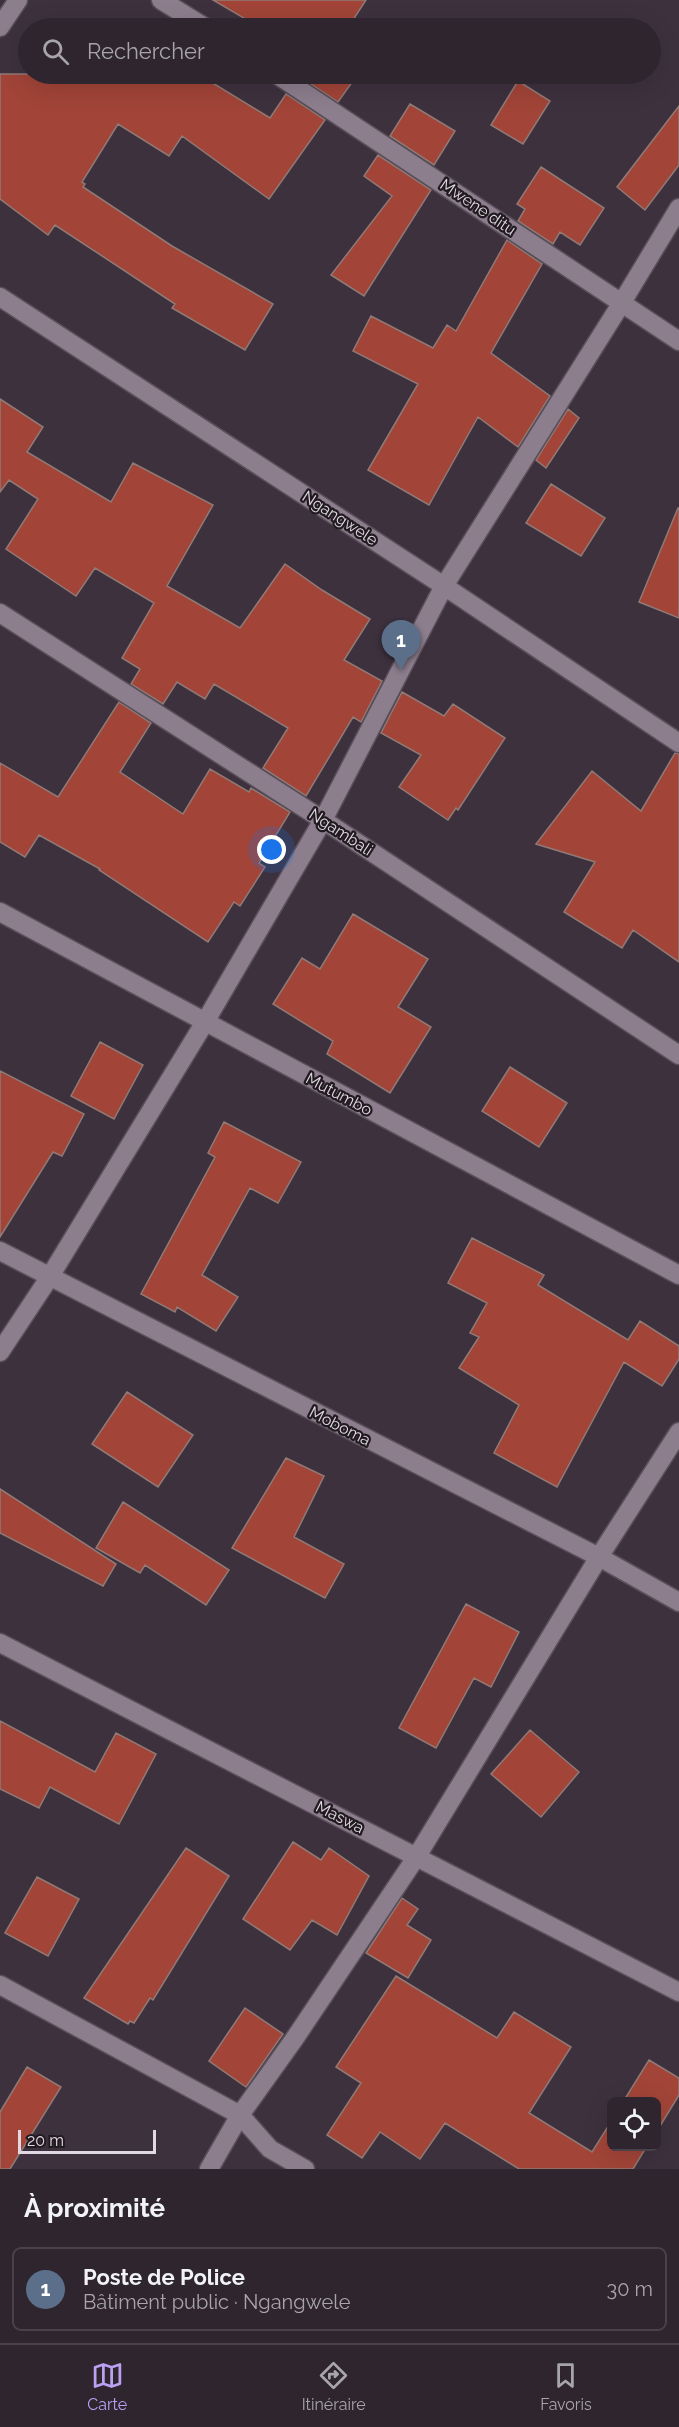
<!DOCTYPE html>
<html lang="fr">
<meta charset="utf-8">
<style>
:root{--surface:#2e252e;--page:#362d36;--text:#f1f3f6;--muted:#a7a5aa;--line:#49424a;--accent:#bca0f2}
body{margin:0;font-family:Raleway,sans-serif;background:var(--page);color:var(--text)}
.controls{position:absolute;right:18px;bottom:18px;display:grid;overflow:hidden;border-radius:9px;box-shadow:0 6px 24px #0002}
.controls button{width:54px;height:54px;display:grid;place-items:center;padding:0;border:0;border-bottom:2px solid var(--line);background:var(--surface);color:var(--text);font:30px sans-serif}
.scale{position:absolute;left:18px;bottom:15px;width:138px;box-sizing:border-box;padding-left:6px;border:3px solid #e1d9e1;border-top:0;font-size:16px;line-height:21px;white-space:nowrap;color:#e1d9e1;-webkit-text-stroke:4px #211b21;paint-order:stroke}
.you{position:absolute;left:272px;top:850px;width:21px;height:21px;margin:-15px;border:4px solid #fff;border-radius:50%;background:#1a73e8;box-shadow:0 0 0 9px #1a73e833}
.badge{display:grid;place-items:center;width:39px;height:39px;border-radius:50%;background:var(--accent);color:#fff;font-size:20px;font-weight:700}
.pin{position:absolute;translate:-50% -50px;filter:drop-shadow(0 2px 3px #0008)}
.pin::after{content:'';position:absolute;top:32px;width:21px;height:18px;background:inherit;clip-path:polygon(0 0,100% 0,50% 100%)}
.list{margin:0;padding:0;list-style:none}
h2{display:flex;justify-content:space-between;align-items:center;height:78px;margin:0;padding:0 24px;font-size:26px}
h2 small{font-size:20px;font-weight:400;color:var(--muted)}
.list li{display:grid;grid-template-columns:39px 1fr auto;gap:18px;align-items:center;box-sizing:border-box;height:84px;margin:0 12px 12px;padding:0 12px;border:2px solid var(--line);border-radius:9px}
.list b{display:block;font-size:22px;white-space:nowrap}
.list p{margin:0;font-size:20px;white-space:nowrap;color:var(--muted)}
.list em{font-size:20px;font-style:normal;color:var(--muted)}
.icon{flex:none;width:33px;height:33px;fill:none;stroke:currentColor;stroke-width:2;stroke-linecap:round;stroke-linejoin:round}
.map{position:relative;flex:none;width:679px;height:2169px;overflow:hidden}
.search{position:absolute;background:var(--surface);box-shadow:0 6px 24px #0002;left:18px;right:18px;top:18px;height:66px;display:flex;align-items:center;gap:15px;box-sizing:border-box;padding:0 21px;border-radius:33px;color:var(--muted);font-size:22px}
.sheet{height:174px;background:var(--surface)}
nav{display:flex;justify-content:space-around;align-items:center;box-sizing:border-box;height:84px;border-top:2px solid var(--line);background:var(--surface);font-size:16px;color:var(--muted)}
nav a{display:grid;justify-items:center;gap:3px}
nav .on{color:var(--accent)}
.map>svg:first-child{display:block}
.building{fill:#a24438;stroke:#907a76;stroke-width:1.5}
.lines{fill:none;stroke-linecap:round;stroke-linejoin:round}
.street-casing{stroke:#594f5a;stroke-width:21}
.street{stroke:#8d7e8e;stroke-width:18}
.labels{text-anchor:middle;dominant-baseline:central;stroke-width:4.5;stroke-linejoin:round;paint-order:stroke}
.street-label{font-size:16px;fill:#e1d9e1;stroke:#211b21}
</style>
<div class="map">
<svg width="679" height="2169" viewBox="0 0 679 2169">
<rect width="100%" height="100%" fill="#3e313e"/>
<path class="building" d="M 213,0 L 366,0 L 349,26 L 353,28 L 261,28 Z
M 0,74 L 198,74 L 270,118 L 286,94 L 325,120 L 269,199 L 182,136 L 169,156 L 118,124 L 82,182 L 85,184 L 83,187 L 172,246 L 273,304 L 245,350 L 172,308 L 175,304 L 55,225 L 48,235 L 0,199 Z
M 301,74 L 358,74 L 338,102 L 299,76 Z
M 518,81 L 550,101 L 523,144 L 491,125 Z
M 410,104 L 455,131 L 434,165 L 390,136 Z
M 679,106 L 679,165 L 645,210 L 617,187 Z
M 378,155 L 431,190 L 364,296 L 331,275 L 392,196 L 364,176 Z
M 541,167 L 604,208 L 580,245 L 560,232 L 553,244 L 518,221 L 525,209 L 517,204 Z
M 507,240 L 542,264 L 491,353 L 550,396 L 518,447 L 478,417 L 429,505 L 368,470 L 418,384 L 353,351 L 371,316 L 433,348 L 447,325 L 456,331 Z
M 0,399 L 43,427 L 27,452 L 111,502 L 133,463 L 213,505 L 167,586 L 240,628 L 285,564 L 322,590 L 370,619 L 344,660 L 382,681 L 361,722 L 353,717 L 306,796 L 263,768 L 288,728 L 214,684 L 205,699 L 177,682 L 163,704 L 131,684 L 140,669 L 122,658 L 154,603 L 95,568 L 76,596 L 6,549 L 38,499 L 9,480 L 0,492 Z
M 568,409 L 579,418 L 546,468 L 536,460 Z
M 551,484 L 605,518 L 581,556 L 526,523 Z
M 678,508 L 679,508 L 679,618 L 639,602 Z
M 402,692 L 444,716 L 453,704 L 505,738 L 458,810 L 456,808 L 448,820 L 399,787 L 421,755 L 381,733 Z
M 119,702 L 151,723 L 120,772 L 183,814 L 210,769 L 249,792 L 251,788 L 290,812 L 259,863 L 265,867 L 240,906 L 234,902 L 208,942 L 99,870 L 100,869 L 39,835 L 25,857 L 0,842 L 0,763 L 58,797 Z
M 675,753 L 679,754 L 679,962 L 633,930 L 622,948 L 564,912 L 595,862 L 536,844 L 592,771 L 641,811 Z
M 353,914 L 428,959 L 398,1007 L 431,1027 L 390,1093 L 327,1054 L 333,1041 L 273,1004 L 302,958 L 320,969 Z
M 100,1042 L 143,1065 L 114,1119 L 71,1096 Z
M 510,1067 L 567,1103 L 539,1147 L 482,1111 Z
M 0,1071 L 84,1114 L 62,1156 L 53,1152 L 0,1237 Z
M 224,1122 L 301,1162 L 278,1203 L 250,1188 L 202,1275 L 238,1297 L 216,1331 L 177,1307 L 175,1312 L 141,1294 L 215,1157 L 208,1153 Z
M 472,1238 L 544,1275 L 538,1285 L 628,1340 L 640,1321 L 679,1346 L 679,1359 L 662,1386 L 624,1362 L 557,1487 L 494,1453 L 519,1405 L 459,1368 L 479,1337 L 470,1333 L 487,1303 L 448,1283 Z
M 127,1392 L 193,1435 L 158,1487 L 92,1444 Z
M 286,1458 L 324,1476 L 294,1537 L 344,1564 L 325,1598 L 232,1548 Z
M 0,1489 L 116,1564 L 103,1586 L 0,1533 Z
M 123,1502 L 229,1570 L 206,1605 L 145,1565 L 140,1573 L 96,1548 Z
M 466,1604 L 519,1632 L 491,1687 L 474,1678 L 436,1748 L 399,1728 Z
M 0,1721 L 95,1772 L 116,1733 L 156,1754 L 119,1824 L 50,1787 L 39,1808 L 0,1789 Z
M 530,1730 L 579,1772 L 541,1817 L 491,1774 Z
M 293,1842 L 321,1860 L 329,1848 L 369,1876 L 337,1935 L 312,1920 L 290,1950 L 243,1919 Z
M 186,1848 L 229,1876 L 153,2000 L 150,1998 L 134,2023 L 130,2021 L 128,2024 L 84,1998 Z
M 37,1877 L 79,1899 L 48,1956 L 5,1933 Z
M 402,1898 L 418,1909 L 407,1925 L 431,1940 L 408,1978 L 366,1953 Z
M 396,1976 L 497,2038 L 514,2012 L 571,2047 L 529,2113 L 592,2152 L 612,2120 L 612,2146 L 647,2146 L 633,2169 L 519,2169 L 445,2123 L 420,2159 L 380,2132 L 362,2158 L 327,2135 L 361,2083 L 336,2067 Z
M 245,2008 L 283,2034 L 246,2087 L 209,2061 Z
M 649,2060 L 679,2078 L 679,2095 L 657,2131 L 657,2102 L 623,2102 Z
M 27,2067 L 61,2087 L 10,2169 L 0,2169 L 0,2112 Z"/>
<g class="lines">
<defs>
<path id="street" d="M 161,0 L 206,28
M 0,27 L 18,0
M 276,74 L 679,341
M 0,297 L 444,586 L 679,743
M 0,613 L 323,820 L 679,1055
M 0,912 L 679,1275
M 0,1251 L 599,1557 L 679,1602
M 0,1352 L 49,1278 L 205,1022 L 323,820 L 444,586 L 621,304 L 679,208
M 0,1643 L 679,1992
M 0,1985 L 240,2115 L 270,2149 L 305,2169
M 209,2169 L 240,2115 L 295,2038 L 417,1856 L 599,1557 L 679,1432"/>
</defs>
<use href="#street" class="street-casing"/>
<use href="#street" class="street"/>
</g>
<g class="labels">
<g class="street-label">
<text transform="translate(478 207) rotate(34)">Mwene ditu</text>
<text transform="translate(340 518) rotate(33)">Ngangwele</text>
<text transform="translate(341 832) rotate(33)">Ngambali</text>
<text transform="translate(339 1094) rotate(28)">Mutumbo</text>
<text transform="translate(340 1426) rotate(27)">Moboma</text>
<text transform="translate(340 1817) rotate(27)">Maswa</text>
</g>
</g>
</svg>
<div class="controls">
<button><svg class="icon" aria-label="locate" viewBox="0 0 24 24"><circle cx="12" cy="12" r="6"/><path d="M12 2v4M12 18v4M2 12h4M18 12h4"/></svg></button>
</div>
<div class="scale">20 m</div>
<div class="you"></div>
<div class="pin badge" style="left:401px;top:670px;background:#5c6f8a">1</div>
<div class="search"><svg class="icon" aria-label="search" viewBox="0 0 24 24"><circle cx="10" cy="10" r="6"/><path d="M15 15l6 6"/></svg>Rechercher</div>
</div>
<section class="sheet">
<h2>À proximité<small></small></h2>
<ul class="list">
<li><span class="badge" style="background:#5c6f8a">1</span><div><b>Poste de Police</b><p>Bâtiment public · Ngangwele</p></div><em>30 m</em></li>
</ul>
</section>
<nav>
<a class="on"><svg class="icon" aria-label="map" viewBox="0 0 24 24"><path d="M3 6l6-2 6 2 6-2v14l-6 2-6-2-6 2zM9 4v14M15 6v14"/></svg>Carte</a>
<a><svg class="icon" aria-label="directions" viewBox="0 0 24 24"><path d="M12 3l9 9-9 9-9-9zM9 14v-3h6M13 9l2 2-2 2"/></svg>Itinéraire</a>
<a><svg class="icon" aria-label="saved" viewBox="0 0 24 24"><path d="M7 4h10v16l-5-4-5 4z"/></svg>Favoris</a>
</nav>
